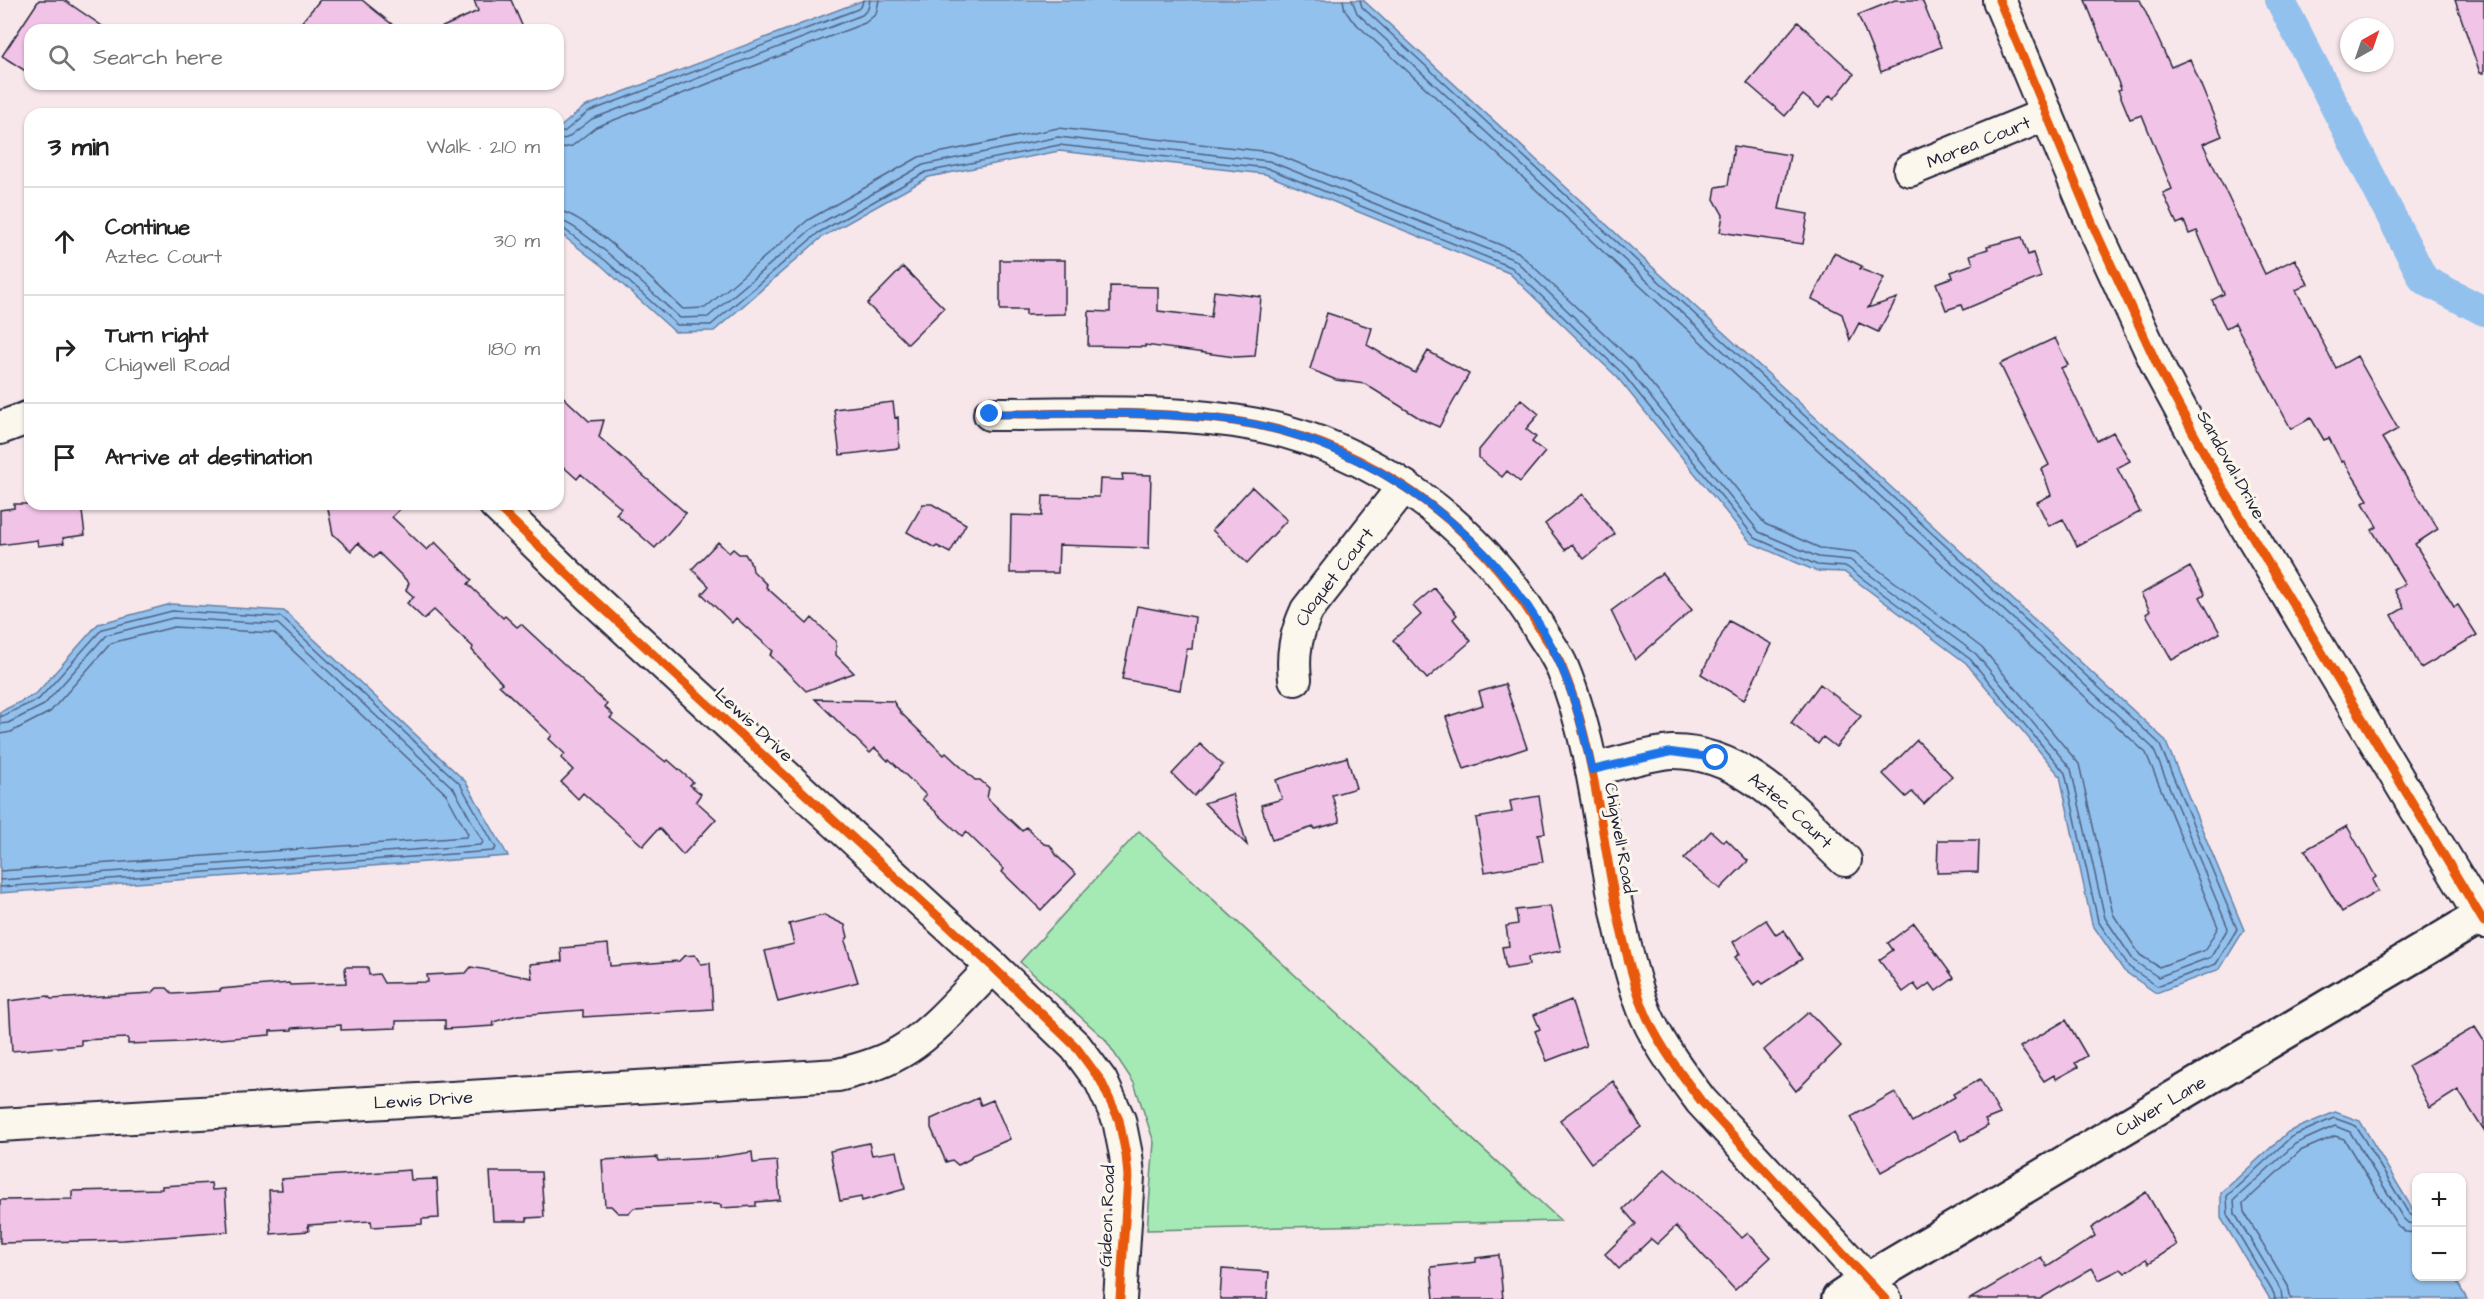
<!DOCTYPE html>
<meta charset="utf-8">
<style>
:root{--surface:#fff;--page:#f2f2f2;--text:#222;--muted:#767676;--line:#e0e0e0}
body{margin:0;font-family:"Architects Daughter",sans-serif;background:var(--page);color:var(--text)}
.controls{position:absolute;right:18px;bottom:18px;display:grid;overflow:hidden;border-radius:12px;box-shadow:0 2px 4px #0004}
.controls button{width:54px;height:54px;display:grid;place-items:center;padding:0;border:0;border-bottom:2px solid var(--line);background:var(--surface);color:var(--text);font:30px sans-serif}
.compass{position:absolute;left:2340px;top:18px;width:54px;height:54px;border-radius:50%;background:var(--surface);box-shadow:0 2px 4px #0004;rotate:40deg}
.stop{position:absolute;width:18px;height:18px;margin:-14px;border:4px solid #1a73e8;border-radius:50%;background:#fff}
.stop.end{background:#1a73e8;border-color:#fff;box-shadow:0 2px 6px #0008}
.list{margin:0;padding:0;list-style:none}
h2{display:flex;justify-content:space-between;align-items:center;height:78px;margin:0;padding:0 24px;font-size:26px}
h2 small{font-size:20px;font-weight:400;color:var(--muted)}
.list li{display:grid;grid-template-columns:39px 1fr auto;gap:18px;align-items:center;box-sizing:border-box;height:108px;padding:0 24px;border-top:2px solid var(--line)}
.list b{display:block;font-size:22px;white-space:nowrap}
.list p{margin:0;font-size:20px;white-space:nowrap;color:var(--muted)}
.list em{font-size:20px;font-style:normal;color:var(--muted)}
.icon{flex:none;width:33px;height:33px;fill:none;stroke:currentColor;stroke-width:2;stroke-linecap:round;stroke-linejoin:round}
.map{position:relative;flex:none;width:2484px;height:1299px;overflow:hidden}
.search{position:absolute;background:var(--surface);box-shadow:0 2px 4px #0004;left:24px;top:24px;width:540px;height:66px;display:flex;align-items:center;gap:15px;box-sizing:border-box;padding:0 21px;border-radius:18px;color:var(--muted);font-size:22px}
.panel{position:absolute;background:var(--surface);box-shadow:0 2px 4px #0004;left:24px;top:108px;width:540px;height:402px;border-radius:18px}
.map>svg:first-child{display:block}
.green{fill:#a5eab5;stroke:#648678;stroke-width:1.5}
.water{fill:#93c1ed;stroke:#6681a6;stroke-width:1.5}
.lines{fill:none;stroke-linecap:round;stroke-linejoin:round}
.shore{stroke:#4f6282;stroke-width:1.5}
.canal{stroke:#93c1ed;stroke-width:30}
.building{fill:#f1c3e7;stroke:#22223b;stroke-width:1.5}
.street-casing{stroke:#22223b;stroke-width:36}
.secondary-casing{stroke:#22223b;stroke-width:38}
.street{stroke:#fbf7ec;stroke-width:32}
.secondary{stroke:#fbf7ec;stroke-width:33}
.cycleway-casing{stroke:#fbf7ec;stroke-width:13}
.cycleway{stroke:#e8590c;stroke-width:9}
.route{stroke:#1a73e8;stroke-width:8}
.labels{text-anchor:middle;dominant-baseline:central;stroke-width:6;stroke-linejoin:round;paint-order:stroke}
.street-label{font-size:18px;fill:#22223b;stroke:#fbf7ec}
</style>
<div class="map">
<svg width="2484" height="1299" viewBox="0 0 2484 1299">
<rect width="100%" height="100%" fill="#f8e7ea"/>
<filter id="ink" filterUnits="userSpaceOnUse"><feTurbulence type="fractalNoise" baseFrequency=".0167" numOctaves="2"/><feDisplacementMap in="SourceGraphic" scale="12" xChannelSelector="R" yChannelSelector="G"/><feConvolveMatrix kernelMatrix="1 2 1 2 8 2 1 2 1" color-interpolation-filters="sRGB"/></filter>
<g filter="url(#ink)">
<path class="green" d="M 1139,831 L 1561,1221 L 1147,1230 L 1154,1142 L 1134,1083 L 1105,1039 L 1020,962 Z"/>
<path class="water" d="M 864,0 L 1363,0 L 2165,740 L 2244,930 L 2220,969 L 2156,993 L 2124,971 L 2092,924 L 2060,776 L 1966,663 L 1844,572 L 1816,571 L 1751,543 L 1617,377 L 1509,273 L 1265,174 L 1059,151 L 929,177 L 822,237 L 714,331 L 675,332 L 602,266 L 558,232 L 558,129 L 584,107 Z
M 171,604 L 284,611 L 465,781 L 508,856 L 0,893 L 0,712 L 36,694 L 98,624 Z
M 2335,1112 L 2360,1121 L 2416,1215 L 2416,1276 L 2454,1277 L 2467,1299 L 2270,1299 L 2221,1218 L 2221,1193 L 2288,1132 Z"/>
<g class="lines">
<path class="shore" d="M 558,133 L 564,132 L 588,112 L 858,9 L 862,5 L 863,0
M 558,140 L 567,138 L 592,119 L 862,15 L 868,9 L 870,0
M 558,149 L 572,146 L 596,127 L 865,23 L 876,14 L 879,0
M 558,211 C 585,212 660,288 683,309 L 705,308 L 808,220 L 919,157 L 1058,128 L 1271,152 L 1518,252 L 1634,362 L 1765,524 L 1820,548 L 1855,552 L 1982,648 L 2079,764 L 2113,914 L 2140,955 L 2159,967 L 2205,950 L 2218,927 L 2146,753 L 1351,19 L 1345,10 L 1343,0
M 558,220 C 579,222 660,300 680,318 L 708,317 L 814,227 L 923,165 L 1058,137 L 1269,161 L 1515,260 L 1627,368 L 1759,532 L 1818,557 L 1850,560 L 1976,654 L 2071,769 L 2105,918 L 2134,961 L 2158,977 L 2211,957 L 2228,928 L 2153,748 L 1357,13 L 1352,0
M 558,228 L 564,229 L 606,261 L 677,325 L 711,325 L 818,233 L 926,172 L 1059,145 L 1267,168 L 1511,267 L 1622,373 L 1755,538 L 1817,565 L 1847,567 L 1970,659 L 2065,773 L 2098,921 L 2129,967 L 2157,986 L 2216,964 L 2237,929 L 2159,743 L 1362,7 L 1360,0
M 0,717 L 39,699 L 102,629 L 172,611 L 281,617 L 460,784 L 496,848 L 493,851 L 0,887
M 0,724 L 8,723 L 44,705 L 106,635 L 173,618 L 278,624 L 454,789 L 483,842 L 481,845 L 0,880
M 0,734 L 11,732 L 50,712 L 111,643 L 174,627 L 274,633 L 446,794 L 468,834 L 466,837 L 0,871
M 2275,1299 L 2274,1294 L 2228,1216 L 2227,1196 L 2291,1137 L 2334,1118 L 2356,1126 L 2409,1214 L 2416,1217
M 2282,1299 L 2281,1290 L 2235,1214 L 2234,1200 L 2295,1144 L 2335,1126 L 2350,1132 L 2403,1218 L 2408,1223 L 2416,1224
M 2291,1299 L 2288,1286 L 2244,1212 L 2243,1204 L 2300,1151 L 2335,1136 L 2344,1139 L 2397,1225 L 2406,1232 L 2416,1233"/>
<path class="canal" d="M 2280,0 L 2424,280 L 2484,311"/>
</g>
<path class="building" d="M 39,0 L 64,0 L 108,30 L 30,30 L 30,74 L 2,56 Z
M 320,0 L 362,0 L 399,30 L 295,30 Z
M 474,0 L 511,0 L 524,30 L 436,30 L 478,11 Z
M 1895,0 L 1922,0 L 1941,47 L 1881,72 L 1858,15 Z
M 2085,0 L 2140,0 L 2171,67 L 2190,59 L 2222,136 L 2203,144 L 2265,274 L 2295,259 L 2308,284 L 2296,290 L 2336,368 L 2357,356 L 2398,429 L 2382,438 L 2438,529 L 2415,544 L 2454,607 L 2458,605 L 2477,635 L 2421,668 L 2392,615 L 2404,608 L 2394,590 L 2405,584 L 2372,530 L 2377,527 L 2363,503 L 2368,500 L 2343,460 L 2341,461 L 2329,438 L 2324,440 L 2311,418 L 2291,429 L 2235,323 L 2226,328 L 2212,300 L 2224,294 L 2197,231 L 2189,234 L 2184,221 L 2177,224 L 2163,193 L 2172,189 L 2142,115 L 2130,119 L 2118,90 L 2121,89 Z
M 2455,0 L 2484,0 L 2484,73 L 2480,73 Z
M 1798,22 L 1854,74 L 1834,99 L 1830,95 L 1819,108 L 1803,95 L 1785,116 L 1747,83 Z
M 1734,146 L 1790,155 L 1779,209 L 1808,214 L 1803,244 L 1720,232 L 1723,215 L 1714,199 L 1716,187 L 1728,185 Z
M 2022,237 L 2028,255 L 2033,253 L 2041,277 L 1963,310 L 1961,305 L 1946,310 L 1936,283 L 1953,277 L 1951,272 L 1973,264 L 1970,255 L 1988,249 L 1987,246 Z
M 1834,253 L 1862,266 L 1860,269 L 1884,278 L 1868,308 L 1897,298 L 1878,332 L 1859,323 L 1850,340 L 1842,314 L 1812,299 Z
M 1000,260 L 1065,260 L 1065,314 L 1026,315 L 1026,310 L 1000,310 Z
M 903,267 L 944,308 L 908,344 L 867,304 Z
M 1110,286 L 1158,287 L 1158,311 L 1211,317 L 1214,291 L 1261,297 L 1255,356 L 1235,357 L 1145,345 L 1145,347 L 1088,346 L 1089,311 L 1110,312 Z
M 1327,313 L 1372,328 L 1367,345 L 1415,373 L 1428,351 L 1469,374 L 1439,427 L 1421,419 L 1365,384 L 1336,380 L 1310,369 Z
M 2055,338 L 2068,365 L 2061,368 L 2097,441 L 2113,432 L 2130,461 L 2117,468 L 2140,512 L 2077,546 L 2063,519 L 2049,526 L 2037,502 L 2051,495 L 2042,469 L 2049,465 L 2000,364 Z
M 558,392 L 589,421 L 604,420 L 599,437 L 686,513 L 655,548 L 616,514 L 621,508 L 581,474 L 577,479 L 558,462 Z
M 1521,399 L 1539,414 L 1526,429 L 1536,437 L 1532,442 L 1545,452 L 1520,482 L 1507,471 L 1502,477 L 1479,458 L 1479,450 Z
M 893,402 L 895,418 L 898,417 L 899,448 L 840,455 L 834,409 Z
M 1122,474 L 1151,475 L 1149,548 L 1059,545 L 1058,573 L 1010,573 L 1011,515 L 1042,516 L 1043,496 L 1099,497 L 1100,479 L 1123,480 Z
M 1252,487 L 1287,520 L 1247,563 L 1212,530 Z
M 1583,494 L 1615,534 L 1584,559 L 1572,544 L 1565,550 L 1545,524 Z
M 14,504 L 81,504 L 85,535 L 63,538 L 64,543 L 38,546 L 37,540 L 0,545 L 0,510 L 14,508 Z
M 327,504 L 405,504 L 392,517 L 427,550 L 435,542 L 472,580 L 468,584 L 503,618 L 505,616 L 517,627 L 521,624 L 607,704 L 605,707 L 613,715 L 610,718 L 666,762 L 668,760 L 693,782 L 690,785 L 701,794 L 696,801 L 716,819 L 683,855 L 659,828 L 643,846 L 583,793 L 578,799 L 561,782 L 573,770 L 561,758 L 565,754 L 549,739 L 552,735 L 499,685 L 502,683 L 472,650 L 473,647 L 434,610 L 424,619 L 407,603 L 414,597 L 406,590 L 409,583 L 379,553 L 374,558 L 358,543 L 351,551 L 333,534 Z
M 923,504 L 932,504 L 966,524 L 950,553 L 937,546 L 935,548 L 907,532 Z
M 718,542 L 729,553 L 733,549 L 739,554 L 745,554 L 752,565 L 753,571 L 767,585 L 766,587 L 807,624 L 812,618 L 836,641 L 836,655 L 854,673 L 806,691 L 770,655 L 773,651 L 736,618 L 732,623 L 702,594 L 709,586 L 692,569 Z
M 2190,567 L 2205,594 L 2200,597 L 2220,633 L 2172,660 L 2146,614 L 2150,611 L 2141,594 Z
M 1662,573 L 1692,610 L 1635,660 L 1611,611 Z
M 1434,588 L 1457,615 L 1453,619 L 1471,641 L 1427,679 L 1393,640 L 1421,615 L 1413,606 Z
M 1137,606 L 1195,617 L 1192,649 L 1187,649 L 1180,690 L 1122,679 Z
M 1729,621 L 1772,644 L 1744,700 L 1701,674 Z
M 1505,684 L 1527,748 L 1464,769 L 1446,717 L 1483,705 L 1479,692 Z
M 1820,684 L 1861,716 L 1836,747 L 1823,737 L 1818,744 L 1791,723 Z
M 815,699 L 893,701 L 901,713 L 944,755 L 946,753 L 975,780 L 980,780 L 989,788 L 987,798 L 1022,831 L 1026,827 L 1044,844 L 1050,845 L 1057,856 L 1076,874 L 1041,910 L 1002,872 L 1004,869 L 966,832 L 962,836 L 922,799 L 926,795 L 889,759 L 888,761 L 875,748 L 870,753 Z
M 1917,740 L 1952,776 L 1924,804 L 1912,792 L 1906,797 L 1883,774 Z
M 1200,744 L 1223,765 L 1194,796 L 1172,774 Z
M 1347,757 L 1356,788 L 1332,795 L 1340,822 L 1315,829 L 1314,827 L 1272,840 L 1261,805 L 1282,799 L 1276,780 Z
M 1232,794 L 1247,845 L 1204,803 Z
M 1539,796 L 1545,833 L 1538,834 L 1543,862 L 1485,872 L 1476,818 L 1512,812 L 1510,801 Z
M 2347,826 L 2376,877 L 2372,880 L 2378,891 L 2342,912 L 2305,850 Z
M 1711,831 L 1723,842 L 1726,839 L 1748,861 L 1720,889 L 1684,859 Z
M 1938,840 L 1979,840 L 1978,872 L 1937,873 Z
M 1550,906 L 1561,951 L 1528,957 L 1529,965 L 1506,969 L 1502,947 L 1509,946 L 1506,926 L 1518,924 L 1516,910 Z
M 824,915 L 845,925 L 848,937 L 845,941 L 858,982 L 778,1002 L 765,951 L 794,944 L 789,924 Z
M 1766,920 L 1776,935 L 1784,930 L 1802,959 L 1763,984 L 1760,981 L 1754,985 L 1735,957 L 1740,954 L 1733,942 Z
M 1914,923 L 1954,978 L 1936,991 L 1930,983 L 1919,991 L 1914,984 L 1903,992 L 1879,960 L 1893,950 L 1888,943 Z
M 608,944 L 610,966 L 679,961 L 684,956 L 695,955 L 701,964 L 710,963 L 713,1009 L 583,1017 L 583,1010 L 518,1015 L 493,1022 L 494,1026 L 445,1029 L 445,1020 L 396,1021 L 396,1028 L 341,1030 L 341,1025 L 292,1028 L 292,1030 L 270,1031 L 270,1035 L 183,1042 L 128,1044 L 128,1038 L 81,1040 L 81,1045 L 12,1051 L 9,1001 L 48,996 L 51,999 L 152,993 L 157,988 L 167,988 L 173,994 L 220,991 L 220,989 L 289,983 L 290,985 L 346,983 L 345,967 L 368,967 L 369,975 L 379,974 L 384,983 L 428,982 L 427,975 L 466,973 L 471,967 L 532,978 L 530,964 L 562,961 L 561,948 Z
M 1571,1000 L 1586,1046 L 1547,1061 L 1535,1031 L 1540,1029 L 1534,1015 Z
M 1809,1012 L 1841,1046 L 1796,1091 L 1764,1050 Z
M 2066,1020 L 2087,1056 L 2075,1063 L 2078,1067 L 2056,1079 L 2054,1075 L 2044,1081 L 2020,1047 Z
M 2475,1027 L 2484,1041 L 2484,1131 L 2458,1090 L 2430,1108 L 2408,1066 Z
M 1980,1079 L 2000,1114 L 1985,1120 L 1988,1126 L 1962,1141 L 1956,1130 L 1881,1172 L 1851,1117 L 1895,1092 L 1912,1122 L 1955,1097 L 1953,1094 Z
M 1613,1081 L 1641,1127 L 1591,1163 L 1560,1120 Z
M 978,1098 L 981,1105 L 993,1100 L 1010,1139 L 972,1155 L 970,1159 L 958,1165 L 952,1160 L 946,1162 L 931,1128 L 931,1119 Z
M 869,1143 L 872,1155 L 897,1151 L 905,1189 L 862,1201 L 861,1197 L 840,1201 L 830,1151 Z
M 752,1152 L 753,1163 L 777,1161 L 780,1200 L 756,1202 L 756,1206 L 721,1208 L 721,1205 L 714,1204 L 634,1208 L 629,1213 L 618,1213 L 611,1206 L 605,1206 L 602,1160 L 657,1157 L 658,1161 L 711,1158 Z
M 1665,1169 L 1729,1224 L 1742,1238 L 1748,1233 L 1771,1257 L 1735,1290 L 1676,1226 L 1657,1244 L 1651,1239 L 1619,1269 L 1605,1254 L 1636,1224 L 1623,1209 Z
M 410,1170 L 411,1180 L 437,1179 L 439,1218 L 422,1219 L 422,1224 L 372,1227 L 371,1221 L 308,1225 L 309,1231 L 271,1234 L 269,1190 L 282,1190 L 281,1179 Z
M 490,1172 L 541,1172 L 544,1217 L 527,1218 L 527,1221 L 493,1221 Z
M 211,1183 L 212,1190 L 225,1189 L 228,1232 L 124,1240 L 0,1243 L 0,1200 L 72,1199 L 72,1191 L 162,1189 L 162,1186 Z
M 2146,1192 L 2177,1245 L 2149,1263 L 2146,1259 L 2125,1273 L 2121,1269 L 2099,1280 L 2092,1268 L 2040,1299 L 1970,1299 L 2041,1257 L 2047,1267 L 2095,1236 L 2091,1228 Z
M 1499,1255 L 1503,1299 L 1434,1299 L 1431,1267 L 1476,1262 L 1476,1258 Z
M 1222,1269 L 1269,1272 L 1267,1299 L 1220,1299 Z"/>
<g class="lines">
<defs>
<g id="street">
<path d="M 1999,0 L 2096,232 L 2161,373 L 2222,486 L 2484,922"/>
<path id="s1" d="M 1910,170 L 2047,114"/>
<path d="M 990,414 C 1071,414 1154,410 1234,421 C 1362,439 1478,521 1542,633 C 1549,644 1557,655 1562,667 C 1576,701 1585,735 1592,771 C 1607,847 1615,925 1640,999 C 1652,1036 1678,1070 1701,1101 L 1885,1299"/>
<path d="M 0,428 L 30,417"/>
<path d="M 495,504 L 590,596 L 993,967 L 1076,1047 L 1101,1081 L 1119,1120 L 1126,1155 L 1128,1176 L 1120,1299"/>
<path id="s2" d="M 1295,679 C 1292,653 1296,634 1307,610 L 1404,486"/>
<path id="s3" d="M 1592,770 C 1613,765 1651,753 1672,752 C 1745,751 1796,814 1845,860"/>
<path id="s4" d="M 0,1125 L 838,1075 C 862,1069 886,1062 907,1048 C 939,1027 965,994 993,967"/>
</g>
<g id="secondary">
<path id="s5" d="M 1839,1299 L 1867,1280 L 2484,914"/>
</g>
</defs>
<use href="#street" class="street-casing"/>
<use href="#secondary" class="secondary-casing"/>
<use href="#street" class="street"/>
<use href="#secondary" class="secondary"/>
<defs>
<path id="cycleway" d="M 1999,0 L 2096,232 L 2161,373 L 2222,486 L 2484,922
M 990,414 C 1071,414 1154,410 1234,421 C 1362,439 1478,521 1542,633 C 1549,644 1557,655 1562,667 C 1576,701 1585,735 1592,771 C 1607,847 1615,925 1640,999 C 1652,1036 1678,1070 1701,1101 L 1885,1299
M 495,504 L 590,596 L 993,967 L 1076,1047 L 1101,1081 L 1119,1120 L 1126,1155 L 1128,1176 L 1120,1299"/>
</defs>
<use href="#cycleway" class="cycleway-casing"/>
<use href="#cycleway" class="cycleway"/>
</g>
</g>
<g class="lines" filter="url(#ink)">
<path class="route" d="M 990,414 C 1071,414 1154,410 1234,421 C 1370,440 1506,540 1561,666 C 1576,700 1584,735 1592,770 L 1671,752 L 1716,758"/>
</g>
<g class="labels">
<g class="street-label">
<text stroke="none"><textPath href="#s1" startOffset="74">Morea Court</textPath></text>
<text transform="translate(2231 465) rotate(61)">Sandoval Drive</text>
<text stroke="none"><textPath href="#s2" startOffset="114">Cloquet Court</textPath></text>
<text transform="translate(754 725) rotate(43)">Lewis Drive</text>
<text stroke="none"><textPath href="#s3" startOffset="218">Aztec Court</textPath></text>
<text transform="translate(1620 838) rotate(80)">Chigwell Road</text>
<text stroke="none"><textPath href="#s4" startOffset="424">Lewis Drive</textPath></text>
<text stroke="none"><textPath href="#s5" startOffset="375">Culver Lane</textPath></text>
<text transform="translate(1107 1216) rotate(-88)">Gideon Road</text>
</g>
</g>
</svg>
<div class="controls">
<button>+</button>
<button>−</button>
</div>
<svg class="compass" viewBox="-18 -18 36 36"><path d="M0-13l5 13h-10z" fill="#e53935"/><path d="M0 13l5-13h-10z" fill="#767676"/></svg>
<div class="stop" style="left:1716px;top:758px"></div>
<div class="stop end" style="left:990px;top:414px"></div>
<div class="search"><svg class="icon" aria-label="search" viewBox="0 0 24 24"><circle cx="10" cy="10" r="6"/><path d="M15 15l6 6"/></svg>Search here</div>
<section class="panel">
<h2>3 min<small>Walk · 210 m</small></h2>
<ul class="list">
<li><svg class="icon" aria-label="ahead" viewBox="0 0 24 24"><path d="M12 20V5M6 11l6-6 6 6"/></svg><div><b>Continue</b><p>Aztec Court</p></div><em>30 m</em></li>
<li><svg class="icon" aria-label="right" viewBox="0 0 24 24"><path d="M7 20v-9h11M14 6l5 5-5 5"/></svg><div><b>Turn right</b><p>Chigwell Road</p></div><em>180 m</em></li>
<li><svg class="icon" aria-label="arrive" viewBox="0 0 24 24"><path d="M6 21V4h12l-3 4 3 4H6"/></svg><div><b>Arrive at destination</b></div></li>
</ul>
</section>
</div>
